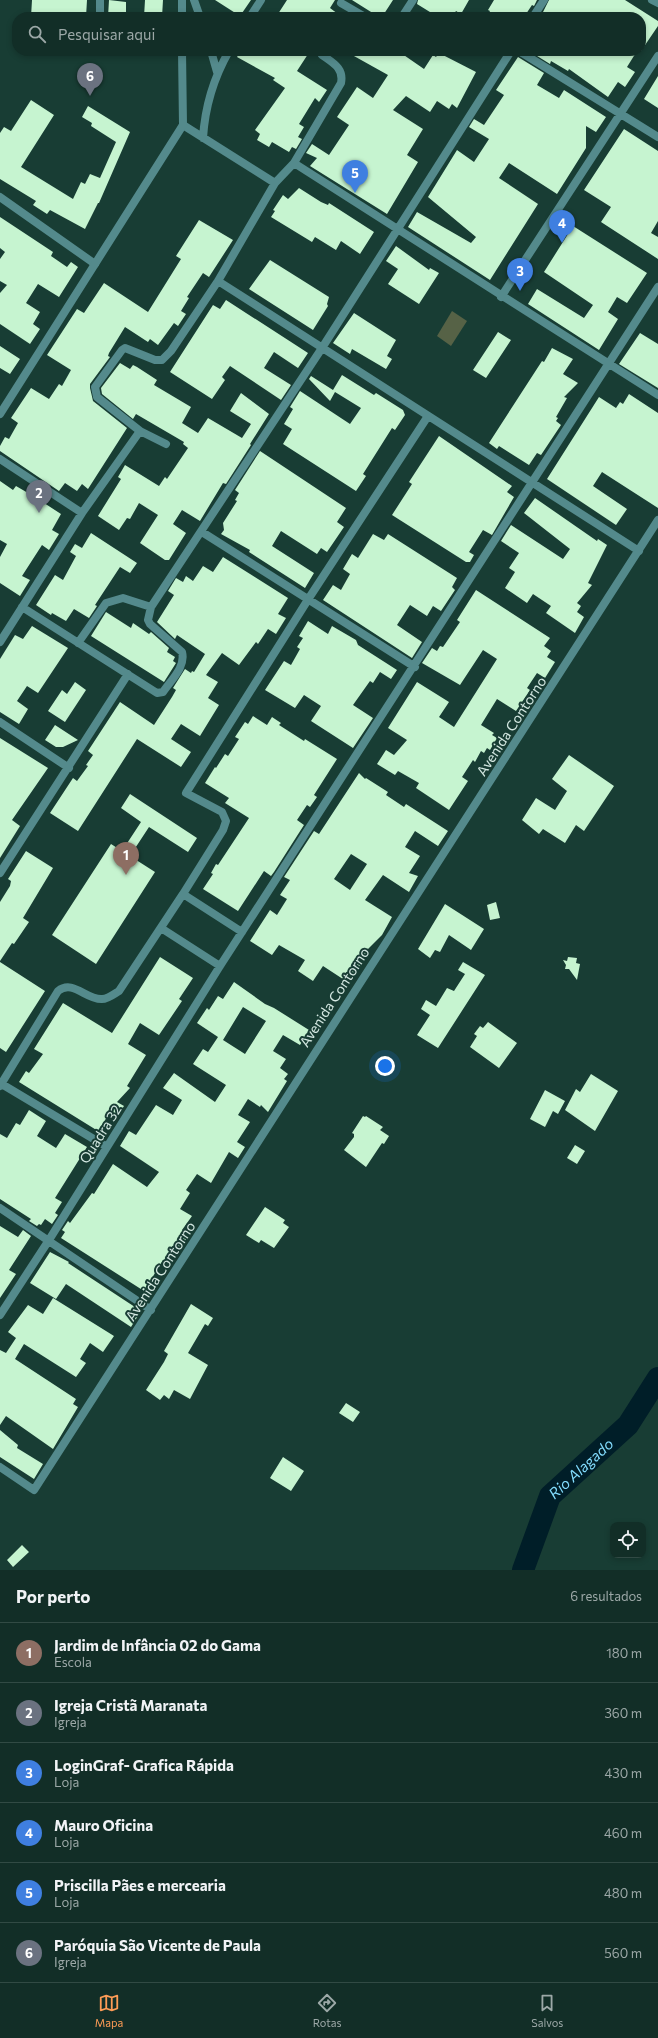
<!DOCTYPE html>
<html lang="pt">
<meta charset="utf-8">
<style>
:root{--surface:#122e27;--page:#1f3a33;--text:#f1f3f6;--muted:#9ca8a7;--line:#314a44;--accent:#fd9c56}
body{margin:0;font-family:Commissioner,sans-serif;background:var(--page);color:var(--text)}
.controls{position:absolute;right:12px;bottom:12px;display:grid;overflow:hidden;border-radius:8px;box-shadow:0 2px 6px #0003}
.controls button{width:36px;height:36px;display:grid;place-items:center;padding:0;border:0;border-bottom:1px solid var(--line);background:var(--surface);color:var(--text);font:20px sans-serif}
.you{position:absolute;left:385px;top:1066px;width:14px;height:14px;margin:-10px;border:3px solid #fff;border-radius:50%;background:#1a73e8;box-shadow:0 0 0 6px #1a73e833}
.badge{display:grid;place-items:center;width:26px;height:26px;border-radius:50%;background:var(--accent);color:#fff;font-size:13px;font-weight:700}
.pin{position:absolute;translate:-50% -33px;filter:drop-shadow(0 1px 2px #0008)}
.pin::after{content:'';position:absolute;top:21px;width:14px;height:12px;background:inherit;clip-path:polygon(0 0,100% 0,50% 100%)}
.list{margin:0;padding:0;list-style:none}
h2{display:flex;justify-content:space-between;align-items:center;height:52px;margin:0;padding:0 16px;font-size:17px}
h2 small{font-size:13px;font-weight:400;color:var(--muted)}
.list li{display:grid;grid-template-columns:26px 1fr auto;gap:12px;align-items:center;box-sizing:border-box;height:60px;padding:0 16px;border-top:1px solid var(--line)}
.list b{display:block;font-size:15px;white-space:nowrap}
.list p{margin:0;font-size:13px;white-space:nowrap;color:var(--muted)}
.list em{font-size:13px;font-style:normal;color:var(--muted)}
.icon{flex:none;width:22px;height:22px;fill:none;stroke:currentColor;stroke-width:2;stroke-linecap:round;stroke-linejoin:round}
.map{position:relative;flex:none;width:658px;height:1570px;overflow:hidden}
.search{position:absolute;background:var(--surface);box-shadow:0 2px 6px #0003;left:12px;right:12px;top:12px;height:44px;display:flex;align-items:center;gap:10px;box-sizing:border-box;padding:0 14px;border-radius:16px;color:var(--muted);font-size:15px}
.sheet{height:412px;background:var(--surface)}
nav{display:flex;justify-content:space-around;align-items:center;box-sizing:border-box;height:56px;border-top:1px solid var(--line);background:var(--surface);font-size:11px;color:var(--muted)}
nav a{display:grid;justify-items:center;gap:2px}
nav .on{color:var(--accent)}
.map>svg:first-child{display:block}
.green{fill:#566246}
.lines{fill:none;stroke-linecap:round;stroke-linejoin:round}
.river{stroke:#001e28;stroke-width:22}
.building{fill:#c6f4d0;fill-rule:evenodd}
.minor{stroke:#548a8c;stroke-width:8}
.tertiary{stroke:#548a8c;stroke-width:8}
.labels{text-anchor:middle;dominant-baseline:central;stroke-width:4;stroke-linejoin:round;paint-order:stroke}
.street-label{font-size:14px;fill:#d4e8e2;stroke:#183d34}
.water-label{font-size:15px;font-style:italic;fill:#82dcfd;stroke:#183d34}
</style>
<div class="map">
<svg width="658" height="1570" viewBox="0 0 658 1570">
<rect width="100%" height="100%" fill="#183d34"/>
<path class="green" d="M 452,311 L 467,321 L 451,346 L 437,336 Z"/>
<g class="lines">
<path class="river" id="s1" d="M 523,1570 L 550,1496 L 628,1425 L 658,1378"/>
</g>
<path class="building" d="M 32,0 L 87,0 L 86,17 L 31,17 Z
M 109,0 L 126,2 L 126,17 L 108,17 Z
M 145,0 L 163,0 L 162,17 L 144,17 Z
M 215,0 L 251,0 L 240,16 Z
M 287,0 L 335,0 L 330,8 L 342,17 L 309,17 L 300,12 L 297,17 L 276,17 Z
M 352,0 L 393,0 L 382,17 L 379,17 Z
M 418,0 L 469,0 L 461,14 L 456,11 L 452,17 L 438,17 L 417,4 Z
M 494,0 L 537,0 L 534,6 L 532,5 L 524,17 L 487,17 L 490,11 L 488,10 Z
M 549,0 L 625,0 L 658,21 L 658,26 L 641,51 L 641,17 L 551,17 L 543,12 Z
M 241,51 L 310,51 L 297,71 L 327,90 L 319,102 L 315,98 L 299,124 L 304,127 L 298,137 L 302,139 L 296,149 L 292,147 L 289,152 L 272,142 L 269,147 L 257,140 L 260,134 L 255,130 L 285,88 L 273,80 L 275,78 L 237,57 Z
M 345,51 L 398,51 L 424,69 L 433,55 L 436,57 L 439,53 L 476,72 L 457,108 L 452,104 L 449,109 L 437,101 L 430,112 L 406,96 L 393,110 L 423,129 L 407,155 L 418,162 L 387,214 L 310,166 L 317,158 L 306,153 L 312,144 L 329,155 L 349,125 L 337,117 L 357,87 L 373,98 L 388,75 Z
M 529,51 L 637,51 L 627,67 L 635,72 L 625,87 L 618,82 L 608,97 L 569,69 L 568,71 L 551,61 L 550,64 Z
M 518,57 L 544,73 L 537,85 L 559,98 L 564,90 L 606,117 L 596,132 L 586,126 L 586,148 L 557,194 L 509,163 L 499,178 L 538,204 L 490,280 L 408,227 L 417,212 L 471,243 L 476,237 L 428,197 L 457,150 L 474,162 L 489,139 L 469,127 L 474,119 L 484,125 L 504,95 L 496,90 Z
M 658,76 L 658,108 L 644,99 Z
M 31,100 L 54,115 L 21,167 L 73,199 L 81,182 L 85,184 L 90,174 L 100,178 L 116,142 L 91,126 L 92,123 L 82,117 L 88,106 L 130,132 L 99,203 L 98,203 L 85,229 L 50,210 L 47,214 L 33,205 L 36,201 L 0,179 L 0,133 L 4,127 L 11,131 Z
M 624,129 L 658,151 L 658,221 L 651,233 L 658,237 L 658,259 L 601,222 L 611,207 L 584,190 Z
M 299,188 L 321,202 L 328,205 L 329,203 L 374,232 L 360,254 L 341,241 L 336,250 L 315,237 L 312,242 L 271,217 L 275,211 L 273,210 L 283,195 L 288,199 Z
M 0,217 L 53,252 L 51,256 L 67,267 L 71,262 L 78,267 L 59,297 L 38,284 L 26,303 L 40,312 L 33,324 L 40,329 L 30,344 L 0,324 L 0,293 L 7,285 L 0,281 L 0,259 L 5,252 L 0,248 Z
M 199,220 L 233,240 L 209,277 L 203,273 L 187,297 L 189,298 L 181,311 L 186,314 L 178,326 L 174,323 L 158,345 L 150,339 L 148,342 L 125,327 L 109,353 L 108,356 L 110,357 L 90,384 L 90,388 L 93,401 L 127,428 L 88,489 L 82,484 L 77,491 L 65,483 L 59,491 L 0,451 L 0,446 L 5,437 L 9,439 L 18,423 L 11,418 L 31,388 L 49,399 L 59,384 L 62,386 L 71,370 L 47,355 L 77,309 L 84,313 L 104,283 L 148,312 L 181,259 L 176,256 Z
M 573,226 L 647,273 L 627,303 L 617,297 L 608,312 L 618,319 L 599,350 L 528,304 L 537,289 L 584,318 L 593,305 L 544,272 Z
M 396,246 L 429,270 L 430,268 L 439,273 L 419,304 L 388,284 L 398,269 L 386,261 Z
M 270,260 L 329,297 L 327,304 L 328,306 L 313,330 L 249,289 Z
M 226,300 L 308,353 L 298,368 L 274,352 L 264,368 L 291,385 L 281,400 L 230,366 L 222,377 L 225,380 L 212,399 L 170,372 L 213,305 L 220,309 Z
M 354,313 L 396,340 L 387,356 L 392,359 L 386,369 L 352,349 L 350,354 L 333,343 Z
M 498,332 L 511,340 L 486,378 L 473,370 Z
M 640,333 L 658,344 L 658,388 L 619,364 Z
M 0,346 L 20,359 L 10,374 L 0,368 Z
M 552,348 L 573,359 L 563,374 L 578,383 L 564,397 L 567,398 L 556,417 L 558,418 L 556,421 L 561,425 L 541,455 L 537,453 L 529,465 L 499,446 L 497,449 L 489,443 L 542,361 L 544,362 Z
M 120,363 L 130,369 L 133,365 L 137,367 L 157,380 L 154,385 L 191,407 L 182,423 L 198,433 L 208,418 L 242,438 L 251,424 L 230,411 L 241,393 L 269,414 L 250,444 L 251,445 L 226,484 L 223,483 L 200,521 L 182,510 L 173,524 L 186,533 L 169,560 L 165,560 L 140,543 L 158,515 L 139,503 L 130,519 L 127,518 L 119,530 L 98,516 L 121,479 L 118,477 L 125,465 L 159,486 L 165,477 L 167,479 L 188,448 L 183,444 L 184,442 L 136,414 L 133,419 L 102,394 L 101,388 Z
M 342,375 L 374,395 L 376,393 L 403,410 L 405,415 L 395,430 L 392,428 L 363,474 L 366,476 L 356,491 L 283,444 L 292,429 L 284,424 L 293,409 L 290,407 L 300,391 L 350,424 L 361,408 L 335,392 L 330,401 L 309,379 L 311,376 L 333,390 Z
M 629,394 L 658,413 L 658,508 L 602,472 L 593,486 L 627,509 L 616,525 L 547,479 L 599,397 L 616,408 L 620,402 L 623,404 Z
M 439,436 L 512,486 L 507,492 L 514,497 L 492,535 L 483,530 L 469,552 L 474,555 L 470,562 L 466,562 L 392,515 L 412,484 L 409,482 Z
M 260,451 L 346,508 L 337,522 L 344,527 L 327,552 L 321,548 L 317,554 L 281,531 L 272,546 L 314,573 L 305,588 L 249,552 L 250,550 L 221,534 L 224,530 L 223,523 L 237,501 L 235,500 L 239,493 L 235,490 Z
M 0,481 L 13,490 L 16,486 L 28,493 L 33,487 L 46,496 L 41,501 L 61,514 L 52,530 L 59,534 L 49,550 L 42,545 L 22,576 L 30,580 L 20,596 L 0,583 L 0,557 L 7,544 L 0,540 Z
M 535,498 L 597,541 L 598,539 L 607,545 L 588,583 L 592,585 L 577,603 L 581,606 L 577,612 L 584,617 L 575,633 L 546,613 L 551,606 L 533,594 L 527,603 L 505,588 L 515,572 L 509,568 L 519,553 L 501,541 L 511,525 L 563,559 L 570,549 L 524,513 Z
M 91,533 L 137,563 L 130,573 L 120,567 L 95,605 L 97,606 L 89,618 L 74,609 L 66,621 L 52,613 L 51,615 L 36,605 L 55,575 L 63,580 L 76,556 L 70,552 L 75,544 L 82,548 Z
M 373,534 L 384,540 L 388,534 L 457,578 L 452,587 L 455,590 L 441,611 L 433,606 L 427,616 L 410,605 L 397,625 L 422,642 L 412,658 L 323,600 L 333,585 L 341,590 L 350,574 L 343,569 L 352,554 L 358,558 Z
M 223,557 L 288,598 L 278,614 L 286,618 L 276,634 L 268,629 L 258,644 L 256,642 L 239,665 L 222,653 L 206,675 L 218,682 L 208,698 L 219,705 L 200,736 L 181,724 L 171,739 L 191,752 L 181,767 L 137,739 L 78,831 L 50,813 L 73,778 L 77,781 L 88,766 L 86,765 L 93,755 L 88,751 L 120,702 L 154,725 L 172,697 L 176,690 L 173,688 L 185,669 L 191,673 L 192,671 L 194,672 L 205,654 L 177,635 L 175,639 L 157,622 L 174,595 L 168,591 L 176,578 L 183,582 L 186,576 L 193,581 L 203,566 L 213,572 Z
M 476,590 L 550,638 L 544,646 L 551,651 L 547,657 L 555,662 L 545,678 L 537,673 L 527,688 L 530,690 L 516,711 L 497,699 L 481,725 L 494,733 L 492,735 L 497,738 L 490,750 L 487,748 L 484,753 L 481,751 L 475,762 L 473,760 L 462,777 L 468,781 L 449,810 L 416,788 L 419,783 L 398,771 L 395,775 L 377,764 L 386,750 L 394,755 L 407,740 L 388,728 L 417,682 L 449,702 L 439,717 L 454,727 L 497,659 L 483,650 L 460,685 L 422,663 L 432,648 L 437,651 L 440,646 L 443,647 L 460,622 L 457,620 Z
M 106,612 L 131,628 L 133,623 L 149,634 L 151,632 L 169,648 L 167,652 L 175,657 L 173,661 L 176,663 L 164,682 L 91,636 Z
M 308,621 L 328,634 L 332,626 L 356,640 L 358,645 L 397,670 L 391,679 L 380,672 L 373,683 L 370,681 L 353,705 L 373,718 L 353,748 L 311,721 L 321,706 L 304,695 L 295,708 L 265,690 L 284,661 L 291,665 L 300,649 L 297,647 L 303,638 L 299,636 Z
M 32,626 L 68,648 L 38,693 L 27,686 L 17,701 L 28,709 L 19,724 L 0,712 L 0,659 L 15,635 L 23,639 Z
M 75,682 L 86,690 L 65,722 L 48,711 L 62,690 L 67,694 Z
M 253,716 L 267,725 L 272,717 L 281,723 L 279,725 L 304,741 L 305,739 L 337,759 L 314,795 L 317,797 L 310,807 L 307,805 L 297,820 L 304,825 L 274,872 L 271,876 L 264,871 L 238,911 L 203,889 L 213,874 L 211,873 L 216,864 L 218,865 L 249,818 L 225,803 L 229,798 L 205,783 L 215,767 L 216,768 L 225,754 L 228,756 L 239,739 L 235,737 L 245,722 L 248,724 Z
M 55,725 L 78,740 L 63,747 L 56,747 L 45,740 Z
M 0,738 L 48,768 L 12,820 L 20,826 L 0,858 Z
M 569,755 L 614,786 L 584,831 L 576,825 L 565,843 L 543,829 L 539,834 L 522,820 L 536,798 L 555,810 L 567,791 L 552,779 Z
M 359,773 L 365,779 L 366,778 L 388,792 L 386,795 L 404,807 L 406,804 L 448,831 L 438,846 L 415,831 L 405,847 L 420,856 L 409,873 L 418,876 L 409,892 L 383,875 L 365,900 L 392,917 L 382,935 L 366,951 L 369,953 L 349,983 L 323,966 L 313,981 L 298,971 L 305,960 L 279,945 L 272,955 L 250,941 L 270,910 L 277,915 L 287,899 L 280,895 L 290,880 L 284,877 L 314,831 L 319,834 ZM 351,854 L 367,864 L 350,890 L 334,879 Z
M 130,794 L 197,838 L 188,852 L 149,827 L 130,856 L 155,872 L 96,964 L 52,935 L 111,844 L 122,851 L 141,822 L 121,808 Z
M 26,851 L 53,868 L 23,918 L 29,922 L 14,944 L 12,943 L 0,961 L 0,902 L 10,886 L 11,881 L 8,879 Z
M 496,902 L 500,918 L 490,920 L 487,905 Z
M 445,904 L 484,929 L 471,950 L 449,935 L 440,952 L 435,950 L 430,958 L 418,949 Z
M 160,957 L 193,978 L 179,999 L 182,1001 L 159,1035 L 140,1023 L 128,1044 L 146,1055 L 127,1086 L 130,1088 L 117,1102 L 124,1106 L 114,1121 L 107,1117 L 98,1131 L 19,1082 L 26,1071 L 29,1073 L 43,1054 L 34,1049 L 63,1003 L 112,1033 Z
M 568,957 L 577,958 L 576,963 L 580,964 L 577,980 L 569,969 L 565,969 L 566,965 L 563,960 L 567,961 Z
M 0,962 L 45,991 L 6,1052 L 0,1048 Z
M 463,962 L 485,975 L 438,1048 L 417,1035 L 430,1015 L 421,1009 L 426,1000 L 436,1006 L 447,988 L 454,991 L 465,974 L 458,970 Z
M 234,982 L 265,1004 L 274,1008 L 309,1030 L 300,1045 L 283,1035 L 273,1051 L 286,1059 L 280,1068 L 288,1074 L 284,1079 L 287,1081 L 268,1112 L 261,1105 L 260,1107 L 248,1099 L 238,1115 L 250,1122 L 237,1142 L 245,1147 L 238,1158 L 229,1152 L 211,1183 L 197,1174 L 186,1190 L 190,1193 L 180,1209 L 192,1216 L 182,1230 L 190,1234 L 170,1264 L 163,1260 L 144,1291 L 61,1238 L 65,1232 L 62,1230 L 68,1221 L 70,1223 L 92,1193 L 94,1194 L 113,1164 L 147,1187 L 159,1172 L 120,1146 L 129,1131 L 136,1135 L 156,1105 L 173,1115 L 182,1100 L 163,1088 L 174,1073 L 215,1102 L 226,1085 L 193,1064 L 203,1049 L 208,1052 L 218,1037 L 197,1023 L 207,1008 L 209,1010 L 218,996 L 223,999 ZM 243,1007 L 266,1021 L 245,1054 L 223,1040 Z
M 488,1022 L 517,1043 L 499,1068 L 470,1047 L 477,1036 L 474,1034 L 480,1026 L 483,1028 Z
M 591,1074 L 618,1091 L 595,1131 L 565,1110 L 576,1089 L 580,1092 Z
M 545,1090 L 565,1101 L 558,1114 L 553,1111 L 545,1127 L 530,1119 Z
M 29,1110 L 46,1121 L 37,1136 L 56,1148 L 65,1134 L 87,1147 L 55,1198 L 62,1202 L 55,1213 L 58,1215 L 52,1224 L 45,1219 L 41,1225 L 39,1224 L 37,1226 L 29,1221 L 31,1219 L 0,1199 L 0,1134 L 7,1138 L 16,1123 L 20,1125 Z
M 363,1116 L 365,1117 L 366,1116 L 383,1127 L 380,1130 L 389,1136 L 384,1144 L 382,1143 L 366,1167 L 344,1150 L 354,1137 L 354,1134 L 352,1133 Z
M 575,1145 L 585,1151 L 577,1164 L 567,1158 Z
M 265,1207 L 285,1220 L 283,1223 L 289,1227 L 274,1248 L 261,1240 L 259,1243 L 246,1235 Z
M 0,1226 L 18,1237 L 23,1230 L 31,1236 L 9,1270 L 16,1274 L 0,1298 Z
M 50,1252 L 69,1262 L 68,1263 L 141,1311 L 131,1327 L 66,1284 L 56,1299 L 30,1283 Z
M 53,1298 L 114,1336 L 103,1352 L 90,1343 L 80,1359 L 86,1363 L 76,1377 L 24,1344 L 15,1359 L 76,1399 L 73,1404 L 78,1407 L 53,1449 L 6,1416 L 0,1425 L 0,1350 L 6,1353 L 16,1338 L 8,1332 L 28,1305 L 43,1314 Z
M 191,1304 L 213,1318 L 208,1326 L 205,1324 L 188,1353 L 208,1365 L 190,1399 L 174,1390 L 169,1399 L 164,1395 L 160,1400 L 146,1390 L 164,1362 L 168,1354 L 164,1351 Z
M 346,1403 L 360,1412 L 353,1422 L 339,1413 Z
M 0,1430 L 18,1445 L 17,1448 L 43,1464 L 34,1479 L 0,1457 Z
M 283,1457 L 304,1471 L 291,1491 L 270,1478 Z
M 22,1545 L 29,1552 L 13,1567 L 7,1560 Z"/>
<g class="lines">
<path class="minor" d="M 194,0 L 200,17
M 652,0 L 658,3
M 341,3 L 365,17
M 100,17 L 100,0
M 250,17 L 261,0
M 402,17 L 413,0
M 533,17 L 544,0
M 211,51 L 217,72
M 519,51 L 658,137
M 183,125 L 275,183
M 203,138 C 205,106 213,79 229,51
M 294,163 L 658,395
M 0,197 L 95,264
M 218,281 L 639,551
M 501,297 L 658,56
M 140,431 L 97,397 L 95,387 L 122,350 L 125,348 L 155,360 L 162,360 L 171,351 L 218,281 L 275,183 L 294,163 L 341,83 C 344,68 333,63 322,55
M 0,459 L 82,513
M 202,532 L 415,667
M 22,607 L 157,693 L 163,692 C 171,680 186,667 182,652 L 150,624 L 148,620 L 151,607 L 322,348 L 511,51
M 0,642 L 82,513 L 140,431 L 166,444
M 78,643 L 106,603 L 123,598 L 151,607
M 0,722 L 69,768
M 0,873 L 128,674
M 183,894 L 242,932
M 161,928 L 220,966
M 0,1083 L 107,1147
M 0,1086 L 58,991 C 73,979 86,1000 102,999 C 108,999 114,994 119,991 L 183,894 L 223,830 L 226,821 L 222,812 L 186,793 L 309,598 L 428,416
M 0,1208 L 151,1310
M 0,1315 L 49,1240 L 220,966 L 658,287
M 0,1467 L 34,1490 L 658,520"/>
<path class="tertiary" d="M 182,17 L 182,0
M 0,414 L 183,125 L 182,51"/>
</g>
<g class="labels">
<g class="street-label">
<text transform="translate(511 726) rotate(-57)">Avenida Contorno</text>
<text transform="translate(334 997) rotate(-57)">Avenida Contorno</text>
<text transform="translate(100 1134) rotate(-58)">Quadra 32</text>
<text transform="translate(160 1271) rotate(-57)">Avenida Contorno</text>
</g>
<g class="water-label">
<text stroke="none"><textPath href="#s1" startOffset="120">Rio Alagado</textPath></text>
</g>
</g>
</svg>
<div class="controls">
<button><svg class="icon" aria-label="locate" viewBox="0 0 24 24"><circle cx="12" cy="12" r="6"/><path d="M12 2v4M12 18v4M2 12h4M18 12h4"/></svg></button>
</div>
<div class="you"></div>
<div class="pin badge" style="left:126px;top:875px;background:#8d6e63">1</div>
<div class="pin badge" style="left:39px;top:513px;background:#6b7280">2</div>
<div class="pin badge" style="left:520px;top:291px;background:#3f7fe0">3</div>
<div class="pin badge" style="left:562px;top:243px;background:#3f7fe0">4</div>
<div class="pin badge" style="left:355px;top:193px;background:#3f7fe0">5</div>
<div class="pin badge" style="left:90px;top:96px;background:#6b7280">6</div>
<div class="search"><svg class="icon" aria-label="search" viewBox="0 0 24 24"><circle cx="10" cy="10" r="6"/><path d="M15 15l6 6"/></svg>Pesquisar aqui</div>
</div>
<section class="sheet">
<h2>Por perto<small>6 resultados</small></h2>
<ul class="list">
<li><span class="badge" style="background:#8d6e63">1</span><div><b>Jardim de Infância 02 do Gama</b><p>Escola</p></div><em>180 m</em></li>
<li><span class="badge" style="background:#6b7280">2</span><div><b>Igreja Cristã Maranata</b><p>Igreja</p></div><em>360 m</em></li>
<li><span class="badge" style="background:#3f7fe0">3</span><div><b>LoginGraf- Grafica Rápida</b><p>Loja</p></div><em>430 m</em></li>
<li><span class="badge" style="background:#3f7fe0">4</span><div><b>Mauro Oficina</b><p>Loja</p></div><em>460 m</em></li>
<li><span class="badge" style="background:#3f7fe0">5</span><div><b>Priscilla Pães e mercearia</b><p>Loja</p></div><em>480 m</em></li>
<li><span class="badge" style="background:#6b7280">6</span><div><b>Paróquia São Vicente de Paula</b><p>Igreja</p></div><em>560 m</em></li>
</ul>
</section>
<nav>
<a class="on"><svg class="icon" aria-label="map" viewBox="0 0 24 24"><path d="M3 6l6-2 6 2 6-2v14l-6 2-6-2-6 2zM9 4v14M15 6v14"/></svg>Mapa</a>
<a><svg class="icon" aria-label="directions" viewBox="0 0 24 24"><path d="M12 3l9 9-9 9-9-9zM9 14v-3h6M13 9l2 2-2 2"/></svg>Rotas</a>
<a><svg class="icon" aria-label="saved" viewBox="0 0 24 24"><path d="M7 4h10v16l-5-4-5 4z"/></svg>Salvos</a>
</nav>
